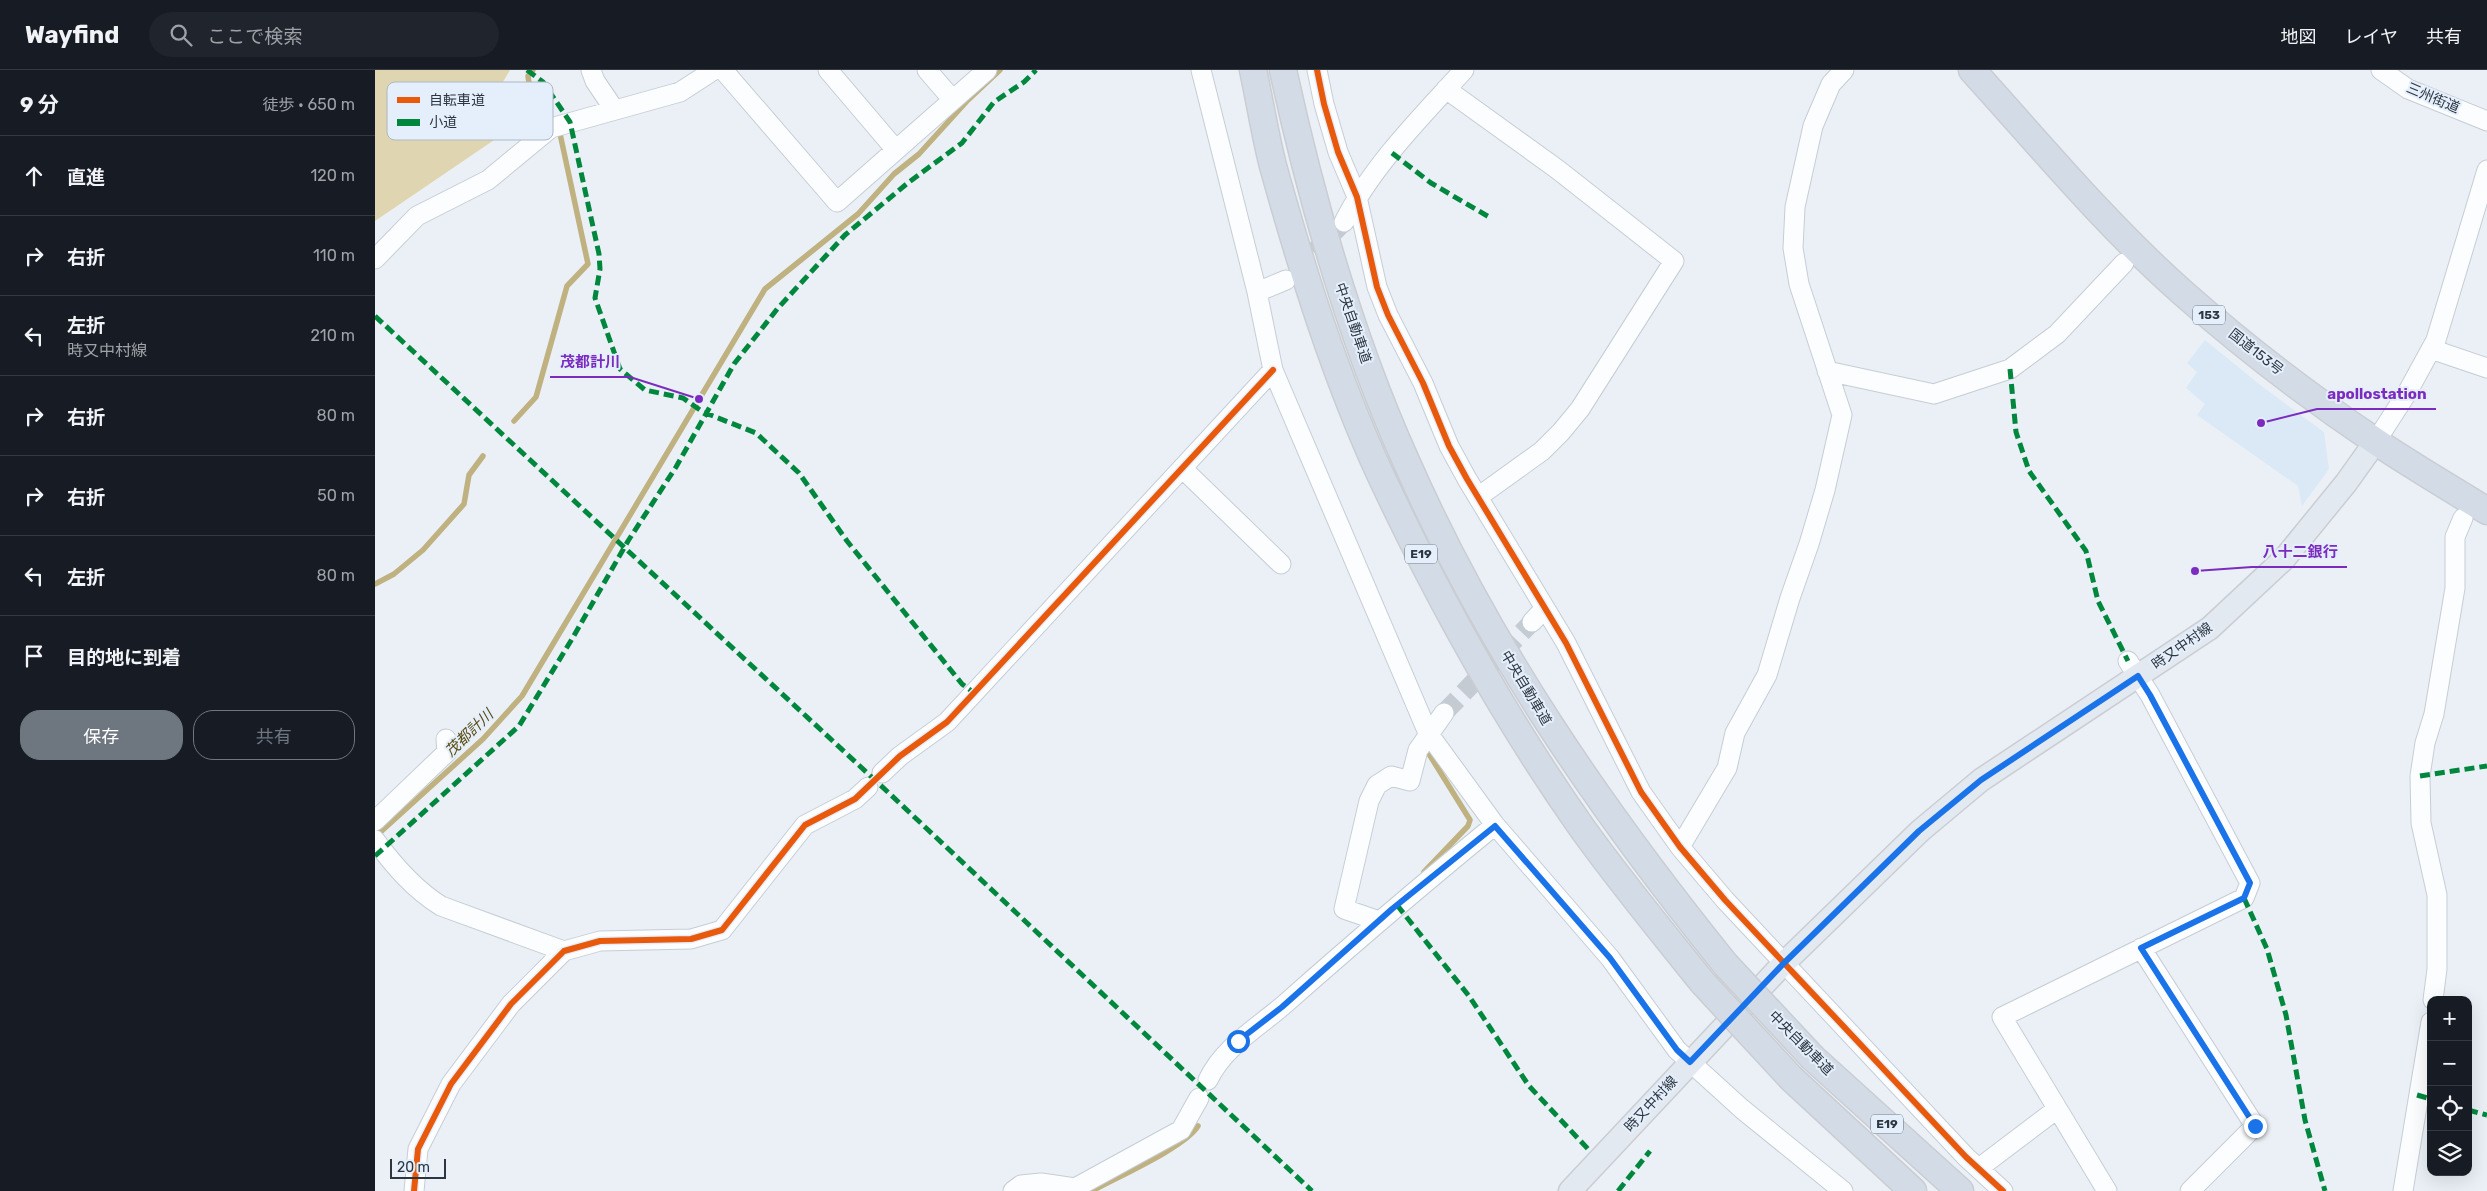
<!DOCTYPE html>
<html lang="ja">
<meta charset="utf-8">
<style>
:root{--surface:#171b24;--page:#20242c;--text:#f1f3f6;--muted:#9ea1a6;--line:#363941;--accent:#6e7780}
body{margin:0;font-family:Rubik,"Noto Sans JP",sans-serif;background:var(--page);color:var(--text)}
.controls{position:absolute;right:15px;bottom:15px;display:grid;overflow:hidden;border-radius:10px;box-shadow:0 5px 20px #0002}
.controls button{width:45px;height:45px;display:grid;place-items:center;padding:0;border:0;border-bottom:1px solid var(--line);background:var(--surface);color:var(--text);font:25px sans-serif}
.scale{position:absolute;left:15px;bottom:12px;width:56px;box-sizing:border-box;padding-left:5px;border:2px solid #2c3641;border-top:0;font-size:14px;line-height:18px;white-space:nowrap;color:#2c3641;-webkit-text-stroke:4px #e5effb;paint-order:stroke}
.stop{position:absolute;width:15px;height:15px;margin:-11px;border:4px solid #1a73e8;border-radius:50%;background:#fff}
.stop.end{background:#1a73e8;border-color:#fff;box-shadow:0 1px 5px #0008}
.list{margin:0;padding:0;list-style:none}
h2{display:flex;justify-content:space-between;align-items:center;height:65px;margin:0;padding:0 20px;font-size:21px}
h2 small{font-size:16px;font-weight:400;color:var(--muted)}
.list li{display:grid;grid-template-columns:32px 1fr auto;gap:15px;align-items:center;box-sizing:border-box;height:80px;padding:0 20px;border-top:1px solid var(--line)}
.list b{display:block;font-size:19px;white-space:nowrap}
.list p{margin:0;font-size:16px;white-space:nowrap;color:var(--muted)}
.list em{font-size:16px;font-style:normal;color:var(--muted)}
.actions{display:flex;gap:10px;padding:15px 20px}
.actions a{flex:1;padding:11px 0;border:1px solid var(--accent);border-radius:20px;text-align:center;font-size:18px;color:var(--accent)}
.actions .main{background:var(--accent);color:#fff}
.icon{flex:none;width:28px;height:28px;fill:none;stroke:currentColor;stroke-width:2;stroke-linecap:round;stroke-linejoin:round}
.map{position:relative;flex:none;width:2112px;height:1121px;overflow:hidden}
header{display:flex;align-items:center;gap:30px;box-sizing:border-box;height:70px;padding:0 25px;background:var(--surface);border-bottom:1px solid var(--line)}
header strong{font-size:24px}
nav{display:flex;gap:28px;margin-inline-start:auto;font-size:18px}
.search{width:350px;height:45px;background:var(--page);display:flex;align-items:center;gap:12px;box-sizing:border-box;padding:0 18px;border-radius:28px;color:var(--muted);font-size:19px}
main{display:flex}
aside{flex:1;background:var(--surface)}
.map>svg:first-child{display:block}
.built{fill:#dbe8f6}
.forest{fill:#dfd5b0}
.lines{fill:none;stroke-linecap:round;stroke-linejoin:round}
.stream{stroke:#bfb180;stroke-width:5.5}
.minor-tunnel{stroke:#c4cbd2;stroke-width:19;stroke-dasharray:19 9;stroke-linecap:butt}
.minor-casing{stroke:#c6cdd6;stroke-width:21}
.major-casing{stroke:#cacdd2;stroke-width:25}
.highway-casing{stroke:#cacdd2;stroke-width:29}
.minor{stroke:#fcfdfe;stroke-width:19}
.major{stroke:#e3e9f0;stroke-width:22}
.highway{stroke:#d3dce6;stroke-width:26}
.highway-bridge-casing{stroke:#cacdd2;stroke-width:29;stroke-linecap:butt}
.highway-bridge{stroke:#d3dce6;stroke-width:26}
.quiet{stroke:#00873e;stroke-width:5;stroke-dasharray:10 5;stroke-linecap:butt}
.cycleway-casing{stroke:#e5effb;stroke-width:9}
.cycleway{stroke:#e8590c;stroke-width:6}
.route{stroke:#1a73e8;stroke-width:6}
.labels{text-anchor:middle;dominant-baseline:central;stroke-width:4;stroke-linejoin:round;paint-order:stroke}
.shield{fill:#e5effb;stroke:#646e79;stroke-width:1}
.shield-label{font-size:12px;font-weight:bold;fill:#2c3641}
.street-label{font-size:14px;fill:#2c3641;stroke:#e5effb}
.water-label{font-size:15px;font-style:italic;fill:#5b4c13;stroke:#e5effb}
.key{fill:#e5effb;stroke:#aeb8c3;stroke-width:1}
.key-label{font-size:14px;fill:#2c3641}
.leader{fill:none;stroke:#7b2cbf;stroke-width:2}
.callout-dot{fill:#7b2cbf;stroke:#e5effb;stroke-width:2}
.callout-label{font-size:15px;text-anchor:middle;font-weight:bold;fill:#7b2cbf;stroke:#e5effb;stroke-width:4;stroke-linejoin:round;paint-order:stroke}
</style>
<header>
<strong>Wayfind</strong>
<div class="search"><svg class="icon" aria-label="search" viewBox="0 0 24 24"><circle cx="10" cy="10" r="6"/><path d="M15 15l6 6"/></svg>ここで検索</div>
<nav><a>地図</a><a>レイヤ</a><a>共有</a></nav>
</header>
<main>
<aside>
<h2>9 分<small>徒歩 · 650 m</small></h2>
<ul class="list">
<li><svg class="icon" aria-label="ahead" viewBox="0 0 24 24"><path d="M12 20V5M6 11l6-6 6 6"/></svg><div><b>直進</b></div><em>120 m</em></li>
<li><svg class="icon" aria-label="right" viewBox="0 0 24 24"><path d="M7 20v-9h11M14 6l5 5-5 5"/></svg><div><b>右折</b></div><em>110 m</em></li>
<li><svg class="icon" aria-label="left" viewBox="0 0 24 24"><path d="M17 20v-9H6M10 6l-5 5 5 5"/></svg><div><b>左折</b><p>時又中村線</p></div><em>210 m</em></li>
<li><svg class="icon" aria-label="right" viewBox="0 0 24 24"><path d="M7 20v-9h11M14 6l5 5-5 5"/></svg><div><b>右折</b></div><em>80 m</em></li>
<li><svg class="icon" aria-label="right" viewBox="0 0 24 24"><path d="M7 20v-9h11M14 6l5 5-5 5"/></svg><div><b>右折</b></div><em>50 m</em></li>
<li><svg class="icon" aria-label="left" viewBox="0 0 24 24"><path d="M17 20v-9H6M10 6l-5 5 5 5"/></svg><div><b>左折</b></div><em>80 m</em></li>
<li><svg class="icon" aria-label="arrive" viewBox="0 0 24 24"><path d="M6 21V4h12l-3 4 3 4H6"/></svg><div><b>目的地に到着</b></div></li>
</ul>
<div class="actions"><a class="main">保存</a><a>共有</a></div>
</aside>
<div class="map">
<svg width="2112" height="1121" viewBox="0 0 2112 1121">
<rect width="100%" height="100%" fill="#eaf0f6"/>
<path class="built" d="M 1830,270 L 1889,318 L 1949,362 L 1954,399 L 1927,436 L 1923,416 L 1822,345 L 1830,334 L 1811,318 L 1822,302 L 1812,293 Z"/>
<path class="forest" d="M 0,0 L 135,0 L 120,25 L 125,66 L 0,151 Z"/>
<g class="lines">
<path class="stream" d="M 139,351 L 161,327 L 192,216 L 213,194 L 184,59 L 155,20 L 153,6 L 158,0
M 0,514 L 19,504 L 48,480 L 89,434 L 94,405 L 108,386
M 0,767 L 108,669 L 147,626 L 390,219 L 483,144 L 519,104 L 544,84 L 593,30 L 625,0
M 1049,802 L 1093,756 L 1095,750 L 1054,684
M 717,1121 C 740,1108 811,1077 823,1056"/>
<path class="minor-tunnel" d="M 919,202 L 969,152
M 1069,643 L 1157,552"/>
<defs>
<path id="minor" d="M 216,0 L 220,11 L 239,39
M 348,0 L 462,132 L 521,80
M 453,0 L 521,80 L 612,0
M 552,0 L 577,29
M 826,0 L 882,222 L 898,300 L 1053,663 L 1120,755 L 1235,888 L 1302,980 L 1367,1039 L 1468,1121
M 942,0 L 949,34 L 963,82 L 982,127 L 1002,217 L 1013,245 L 1048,313 L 1074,376 L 1092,409 L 1191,573 L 1266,722 L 1305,777 L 1350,830 L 1591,1087 L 1628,1121
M 2006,0 L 2033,19 L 2112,51
M 1071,19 L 1182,99 L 1299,191 L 1205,339 L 1186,362 L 1167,381 L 1103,427
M 969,152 C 997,96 1047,46 1089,0
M 0,189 L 42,146 L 113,110 L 176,58 L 305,22 L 339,0
M 882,222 L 911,210
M 2056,279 L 2112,298
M 1452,301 L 1559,324 L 1635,299 L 1682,264 L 1749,193
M 2001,371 L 2032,323 L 2061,270 L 2112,100
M 807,398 L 906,494
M 1157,552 L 1170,538
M 507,703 L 525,686 L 572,652 L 898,300
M 0,751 L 72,682 L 71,669
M 0,770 C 19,796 39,819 66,836 L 189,881
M 1305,777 L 1352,698 L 1360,663 L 1392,605 L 1415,528 L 1434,474 L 1450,420 L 1467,345 L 1424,214 L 1418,178 L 1420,137 L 1438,56 L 1456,14 L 1469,0
M 1004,851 L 969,839 L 994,731 L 1002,715 L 1016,706 L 1035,711 L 1043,680 L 1069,643
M 1766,878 L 1880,1056 L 1815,1121
M 2058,930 L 2062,899 L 2062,825 L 2046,753 L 2045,706 L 2050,673 L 2059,644 L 2080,518 L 2080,467 L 2088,448
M 833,1010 C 849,976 884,957 911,933 C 980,872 1049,813 1120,755
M 1604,1098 L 1682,1039
M 39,1121 L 43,1079 L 76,1014 L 136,934 L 189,881 L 225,871 L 316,869 L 347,860 L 430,755 L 480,729 L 493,717
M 638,1121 L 646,1115 L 666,1113 L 700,1118 L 806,1060 L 824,1028
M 1732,1121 L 1627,947 L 1869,828 L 1875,813 L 1775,625 L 1753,591
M 2028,1121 L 2056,952"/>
<path id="major" d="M 1195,1121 L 1409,893 L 1545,761 L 1606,710 L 1835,558 L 1909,489 L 1971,413 L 2001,371"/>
<path id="highway" d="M 878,0 C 885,32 890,65 898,96 C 927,200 960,306 1005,404 C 1062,526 1129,647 1207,758 C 1245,811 1287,862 1328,913
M 908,0 C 937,133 975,267 1031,391 C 1112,575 1225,739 1351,895
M 1597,0 C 1665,75 1731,155 1808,223 C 1868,276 1933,326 2000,371 C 2036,395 2075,418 2112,441
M 1438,988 L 1585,1121
M 1417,1009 L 1538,1121"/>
</defs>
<use href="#minor" class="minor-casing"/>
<use href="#major" class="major-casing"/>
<use href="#highway" class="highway-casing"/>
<use href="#minor" class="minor"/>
<use href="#major" class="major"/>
<use href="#highway" class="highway"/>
<defs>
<path id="highway-bridge" d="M 1351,895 L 1438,988
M 1328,913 L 1417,1009"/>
</defs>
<use href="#highway-bridge" class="highway-bridge-casing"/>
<use href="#highway-bridge" class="highway-bridge"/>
<path class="quiet" d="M 152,0 L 168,12 L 195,52 L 224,184 L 225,199 L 220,228 L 245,299 L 270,320 L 308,328 L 328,342 L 381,363 L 424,403 L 472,471 L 587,614 L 598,622
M 1017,83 L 1056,113 L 1114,147
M 0,246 L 516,725 L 937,1121
M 1635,299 L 1641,362 L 1654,401 L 1711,481 L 1723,531 L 1753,591
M 2045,706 L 2112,696
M 0,786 L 144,656 L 197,569 L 253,471 L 301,397 L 359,294 L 403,238 L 470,165 L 534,112 L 587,73 L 619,32 L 649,12 L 661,0
M 1869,828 L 1892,879 L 1911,945 L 1930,1050 L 1950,1121
M 1022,835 L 1094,926 L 1154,1016 L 1213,1079
M 2042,1025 L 2056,1029
M 2093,1040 L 2112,1045
M 1243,1121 L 1275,1081"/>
<defs>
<path id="cycleway" d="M 942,0 L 949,34 L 963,82 L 982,127 L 1002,217 L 1013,245 L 1048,313 L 1074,376 L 1092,409 L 1191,573 L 1266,722 L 1305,777 L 1350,830 L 1591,1087 L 1628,1121
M 39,1121 L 43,1079 L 76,1014 L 136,934 L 189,881 L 225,871 L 316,869 L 347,860 L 430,755 L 480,729 L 525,686 L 572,652 L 898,300"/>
</defs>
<use href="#cycleway" class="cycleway-casing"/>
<use href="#cycleway" class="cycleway"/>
</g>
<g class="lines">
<path class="route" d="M 863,971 L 907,937 L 1017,839 L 1120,756 L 1235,888 L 1302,980 L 1315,992 L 1409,893 L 1544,761 L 1606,710 L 1763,606 L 1775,625 L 1875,813 L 1869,828 L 1766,878 L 1880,1056"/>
</g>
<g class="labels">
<g class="shield">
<rect x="1818" y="235.5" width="32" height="19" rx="4"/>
<rect x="1030" y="474.5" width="32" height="19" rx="4"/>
<rect x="1496" y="1044.5" width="32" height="19" rx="4"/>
</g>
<g class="shield-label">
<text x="1834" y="245">153</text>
<text x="1046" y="484">E19</text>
<text x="1512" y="1054">E19</text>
</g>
<g class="street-label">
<text transform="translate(2058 28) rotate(23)">三州街道</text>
<text transform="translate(978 253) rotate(71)">中央自動車道</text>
<text transform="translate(1881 282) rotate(38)">国道153号</text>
<text transform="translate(1807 576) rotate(-35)">時又中村線</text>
<text transform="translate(1151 618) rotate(59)">中央自動車道</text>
<text transform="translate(1426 973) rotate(45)">中央自動車道</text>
<text transform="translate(1276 1034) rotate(-47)">時又中村線</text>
</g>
<g class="water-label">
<text transform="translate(94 663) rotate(-44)">茂都計川</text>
</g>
</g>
<rect x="12" y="12" width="166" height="58" rx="8" class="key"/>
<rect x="22" y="27" width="23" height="6" fill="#e8590c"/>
<rect x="22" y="49" width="23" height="7" fill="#00873e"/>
<g class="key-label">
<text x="54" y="35">自転車道</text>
<text x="54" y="57">小道</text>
</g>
<path class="leader" d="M324 329L255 307H175M1886 353L1942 339H2061M1820 501L1877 497H1972"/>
<g class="callout-dot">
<circle cx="324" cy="329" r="5"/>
<circle cx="1886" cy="353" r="5"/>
<circle cx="1820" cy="501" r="5"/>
</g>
<g class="callout-label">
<text x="215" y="297">茂都計川</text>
<text x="2002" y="329">apollostation</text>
<text x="1925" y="487">八十二銀行</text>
</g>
</svg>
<div class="controls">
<button>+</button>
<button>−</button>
<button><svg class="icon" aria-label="locate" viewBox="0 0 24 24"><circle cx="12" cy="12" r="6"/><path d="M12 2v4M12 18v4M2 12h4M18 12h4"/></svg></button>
<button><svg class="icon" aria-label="layers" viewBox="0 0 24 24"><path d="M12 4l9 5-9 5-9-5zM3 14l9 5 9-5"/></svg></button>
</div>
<div class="scale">20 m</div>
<div class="stop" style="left:863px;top:971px"></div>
<div class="stop end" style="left:1880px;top:1056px"></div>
</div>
</main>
